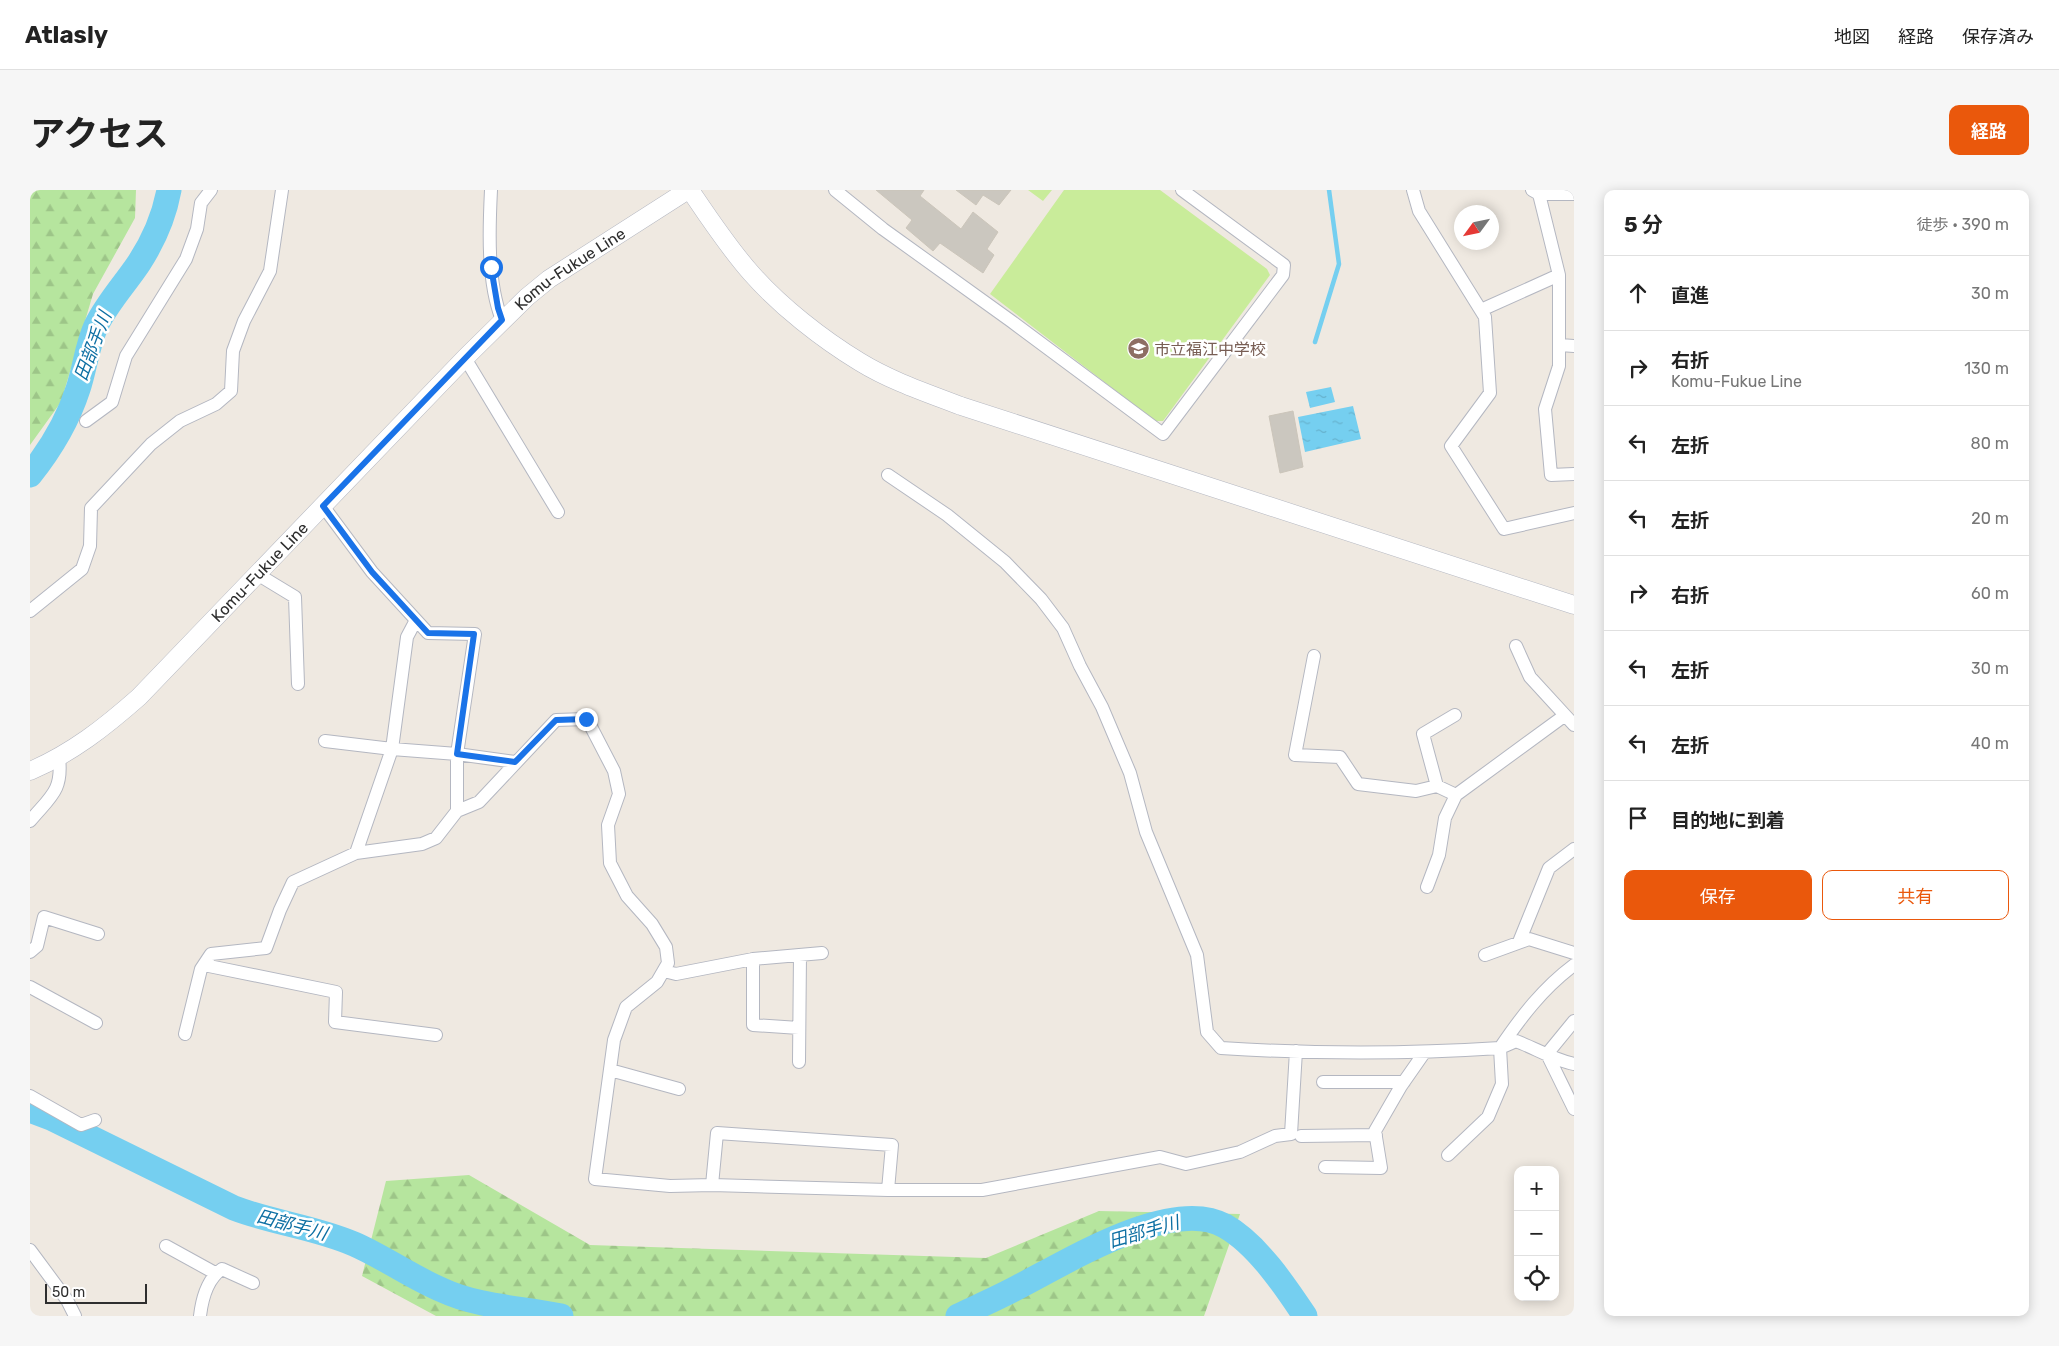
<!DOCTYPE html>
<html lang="ja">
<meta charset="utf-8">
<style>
:root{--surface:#fff;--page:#f6f6f6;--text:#222;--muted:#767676;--line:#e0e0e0;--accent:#ea580c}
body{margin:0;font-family:Rubik,"Noto Sans JP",sans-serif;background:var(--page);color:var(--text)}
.controls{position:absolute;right:15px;bottom:15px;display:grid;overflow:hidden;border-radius:10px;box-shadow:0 2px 12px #0003}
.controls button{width:45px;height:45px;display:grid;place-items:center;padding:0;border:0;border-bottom:1px solid var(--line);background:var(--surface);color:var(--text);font:25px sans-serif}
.compass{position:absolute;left:1424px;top:15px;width:45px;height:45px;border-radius:50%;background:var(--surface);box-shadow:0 2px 12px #0003;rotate:237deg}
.scale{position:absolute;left:15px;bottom:12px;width:102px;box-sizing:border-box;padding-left:5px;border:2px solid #2e2e2e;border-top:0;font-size:14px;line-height:18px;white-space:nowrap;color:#2e2e2e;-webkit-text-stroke:4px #fff;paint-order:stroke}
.stop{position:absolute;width:15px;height:15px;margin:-11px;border:4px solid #1a73e8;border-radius:50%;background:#fff}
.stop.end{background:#1a73e8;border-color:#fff;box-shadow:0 1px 5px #0008}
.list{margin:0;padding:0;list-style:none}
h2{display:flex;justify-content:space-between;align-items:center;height:65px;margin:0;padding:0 20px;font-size:21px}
h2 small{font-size:16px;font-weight:400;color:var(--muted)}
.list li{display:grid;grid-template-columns:32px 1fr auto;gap:15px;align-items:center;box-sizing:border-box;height:75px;padding:0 20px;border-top:1px solid var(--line)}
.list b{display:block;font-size:19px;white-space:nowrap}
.list p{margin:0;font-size:16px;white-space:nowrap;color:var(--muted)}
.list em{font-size:16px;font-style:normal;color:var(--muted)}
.actions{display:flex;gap:10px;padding:15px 20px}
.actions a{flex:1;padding:11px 0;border:1px solid var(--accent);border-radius:10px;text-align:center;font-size:18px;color:var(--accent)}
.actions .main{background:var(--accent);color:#fff}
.icon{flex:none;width:28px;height:28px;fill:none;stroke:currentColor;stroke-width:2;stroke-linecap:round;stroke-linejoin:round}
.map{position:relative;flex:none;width:1544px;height:1126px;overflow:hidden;border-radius:10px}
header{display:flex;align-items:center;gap:30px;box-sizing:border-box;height:70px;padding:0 25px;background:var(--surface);border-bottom:1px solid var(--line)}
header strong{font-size:24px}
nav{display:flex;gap:28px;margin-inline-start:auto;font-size:18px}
.intro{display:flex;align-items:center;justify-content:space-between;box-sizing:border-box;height:120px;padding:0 30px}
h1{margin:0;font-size:35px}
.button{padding:12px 22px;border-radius:10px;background:var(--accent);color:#fff;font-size:18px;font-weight:700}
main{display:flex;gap:30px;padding:0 30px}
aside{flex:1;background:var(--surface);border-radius:10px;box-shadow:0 2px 12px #0003}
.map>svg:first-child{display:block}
.forest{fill:url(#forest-firs)}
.pitch{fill:#c9ec9a}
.water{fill:url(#water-ripples)}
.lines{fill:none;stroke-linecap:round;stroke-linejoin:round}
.stream{stroke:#75cff0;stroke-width:4.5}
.river{stroke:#75cff0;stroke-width:25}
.building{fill:#cbc7bf;stroke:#cbc5ba}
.street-casing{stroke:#b4b7c1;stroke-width:14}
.secondary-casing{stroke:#b4b7c1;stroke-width:19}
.street{stroke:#fff;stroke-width:12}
.secondary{stroke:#fff;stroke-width:18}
.route{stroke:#1a73e8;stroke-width:6}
.labels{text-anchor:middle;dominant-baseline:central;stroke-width:5;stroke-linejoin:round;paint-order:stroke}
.street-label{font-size:16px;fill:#2e2e2e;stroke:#fff}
.education-label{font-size:16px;fill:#785e54;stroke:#fff;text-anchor:start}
.water-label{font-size:18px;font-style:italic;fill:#0d6fa3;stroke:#fff}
</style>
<header>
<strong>Atlasly</strong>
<nav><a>地図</a><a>経路</a><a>保存済み</a></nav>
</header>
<div class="intro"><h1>アクセス</h1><a class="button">経路</a></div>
<main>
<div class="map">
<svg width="1544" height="1126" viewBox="0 0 1544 1126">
<defs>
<pattern id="forest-firs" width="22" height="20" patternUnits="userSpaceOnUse" patternTransform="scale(1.25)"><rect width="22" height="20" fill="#b6e59e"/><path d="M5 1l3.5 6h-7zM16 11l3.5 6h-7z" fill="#9dc588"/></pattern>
<pattern id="water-ripples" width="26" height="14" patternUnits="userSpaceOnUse" patternTransform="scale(1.25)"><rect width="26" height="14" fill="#75cff0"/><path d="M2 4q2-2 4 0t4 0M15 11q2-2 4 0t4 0" fill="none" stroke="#66b2ce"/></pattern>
</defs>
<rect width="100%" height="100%" fill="#efe9e1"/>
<path class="forest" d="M 0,0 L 106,0 L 105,28 L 63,104 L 31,212 L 0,255 Z
M 439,985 L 560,1055 L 956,1068 L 1069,1021 L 1210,1024 L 1174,1126 L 406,1126 L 332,1086 L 356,991 Z"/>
<path class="pitch" d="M 998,0 L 1022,0 L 1013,11 Z
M 1034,0 L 1130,0 L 1237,79 L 1240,85 L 1133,231 L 1125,231 L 960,104 Z"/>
<path class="water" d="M 1301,197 L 1305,212 L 1280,218 L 1276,202 Z
M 1323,216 L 1331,249 L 1275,262 L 1268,227 Z"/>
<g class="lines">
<path class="stream" d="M 1285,152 L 1309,74 L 1299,0"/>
<path class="river" d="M 0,285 C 20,260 38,230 48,199 C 55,178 57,156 66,136 C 77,113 95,94 109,73 C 124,50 134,27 139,0
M 0,920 L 21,928 L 204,1018 C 243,1033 285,1037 324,1054 C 354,1067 381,1087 412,1100 C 448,1117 492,1118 531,1126
M 928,1126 C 949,1116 970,1107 990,1096 C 1037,1072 1142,1006 1195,1036 C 1227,1054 1255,1096 1275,1126"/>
</g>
<path class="building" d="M 846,0 L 894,0 L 890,6 L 931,39 L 943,22 L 968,42 L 957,59 L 964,65 L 953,83 L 910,53 L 903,61 L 876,38 L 882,30 Z
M 926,0 L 981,0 L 969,15 L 953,5 L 946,15 Z
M 1263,221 L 1273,277 L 1250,283 L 1239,226 Z"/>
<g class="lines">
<defs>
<path id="street" d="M 461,0 C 459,40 457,92 472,130
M 805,0 L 853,39 L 981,131 L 1133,244 L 1253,85 L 1254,75 L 1152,0
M 1383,0 L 1389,21 L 1455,127 L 1460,203 L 1421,256 L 1474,339 L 1544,323
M 1502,0 L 1509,4 L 1544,4
M 1509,4 L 1529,85 L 1529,176 L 1515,219 L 1521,285 L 1544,284
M 1451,120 L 1529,85
M 1530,155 L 1544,156
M 435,168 L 528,322
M 56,231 L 82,212 L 96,166 L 156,69 L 167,39 L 171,13 L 181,0
M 858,285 L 917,325 L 975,372 L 1011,409 L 1033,438 L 1050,476 L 1072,517 L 1100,583 L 1116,642 L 1167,765 L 1177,842 L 1191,858 C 1284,864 1377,864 1470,858 C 1491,827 1513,798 1544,775
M 293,316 L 342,382 L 398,443 L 445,444 L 427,564 L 362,559 L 326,663
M 227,384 L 265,407 L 268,494
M 0,421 L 52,379 L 60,356 L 61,318 L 121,254 L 150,231 L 186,214 L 201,201 L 203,161 L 214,131 L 240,81 L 252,0
M 1486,456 L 1500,487 L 1544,535
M 1284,466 L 1265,565 L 1310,567 L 1328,594 L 1386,601 L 1407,596 L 1426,605
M 295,551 L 362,559 L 377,447 L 386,430
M 1407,596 L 1393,544 L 1425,525
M 427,621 L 427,564 L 485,572
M 0,631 C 20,607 33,601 29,568
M 1397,697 L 1409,665 L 1415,628 L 1426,605 L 1534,526
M 1489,752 L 1519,678 L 1544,659
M 0,762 L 7,756 L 14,727 L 68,744
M 1455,765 L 1499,749 L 1544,763
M 723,769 L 723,835 L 769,838
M 174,775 L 306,802 L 305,832 L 406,845
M 634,781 L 646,784 L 723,769 L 792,763
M 0,797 L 66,833
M 1544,831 L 1517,864 L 1544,919
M 155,844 L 171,779 L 181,764 L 236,758 L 250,720 L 263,692 L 326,663 L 392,654 L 406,648 L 427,621 L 449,612 L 526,530 L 557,529 L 584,581 L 589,604 L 578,635 L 580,673 L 597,706 L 622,734 L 636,757 L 638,773 L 627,792 L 596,817 L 584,850 L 565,989 L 640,996 L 682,995 L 858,1000 L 952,1000 L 1130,967 L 1156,974 L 1210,962 L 1245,946 L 1261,944 L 1266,861
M 769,872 L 770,765
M 580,880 L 649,899
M 1293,892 L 1374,892
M 0,906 L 51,935 L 65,930
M 1271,946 L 1346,945
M 1418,965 L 1458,927 L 1472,894 L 1470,858 L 1486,851 C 1505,858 1524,870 1544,874
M 1295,977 L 1351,978 L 1345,941 L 1371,896 L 1394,863
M 682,995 L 687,943 L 862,955 L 858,1000
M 136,1056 L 185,1083
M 0,1060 L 37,1110 L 45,1126
M 170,1126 C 172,1109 177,1089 192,1079 L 223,1093"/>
<g id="secondary">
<path d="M 660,0 C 679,28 698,57 721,83 C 750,116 792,149 830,172 C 861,191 897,203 931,216 L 1544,415"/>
<path id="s1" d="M 0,581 C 42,563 75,537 109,507 L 435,168 L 497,107 L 519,89 L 658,0"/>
</g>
</defs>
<use href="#street" class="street-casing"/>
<use href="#secondary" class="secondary-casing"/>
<use href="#street" class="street"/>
<use href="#secondary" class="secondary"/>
</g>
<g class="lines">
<path class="route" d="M 461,77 L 468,118 L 472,130 L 293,316 L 342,382 L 398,443 L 444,444 L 427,564 L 485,572 L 526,530 L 556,529"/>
</g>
<defs>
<symbol id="school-disc" viewBox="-11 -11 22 22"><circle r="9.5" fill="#8d6e63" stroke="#fff"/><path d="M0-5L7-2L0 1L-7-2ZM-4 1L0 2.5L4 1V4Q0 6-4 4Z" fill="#fff"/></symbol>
</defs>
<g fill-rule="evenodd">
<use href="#school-disc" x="1096" y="146" width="25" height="25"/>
</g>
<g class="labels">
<g class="street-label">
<text stroke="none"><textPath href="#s1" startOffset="741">Komu-Fukue Line</textPath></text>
<text stroke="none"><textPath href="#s1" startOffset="306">Komu-Fukue Line</textPath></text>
</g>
<g class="education-label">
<text x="1124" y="159">市立福江中学校</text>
</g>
<g class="water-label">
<text transform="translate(63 156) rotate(-69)">田部手川</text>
<text transform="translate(262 1035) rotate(15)">田部手川</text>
<text transform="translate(1114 1042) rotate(-16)">田部手川</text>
</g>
</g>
</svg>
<div class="controls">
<button>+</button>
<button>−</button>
<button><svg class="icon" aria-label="locate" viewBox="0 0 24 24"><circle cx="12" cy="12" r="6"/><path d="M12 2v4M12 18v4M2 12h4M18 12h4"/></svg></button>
</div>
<svg class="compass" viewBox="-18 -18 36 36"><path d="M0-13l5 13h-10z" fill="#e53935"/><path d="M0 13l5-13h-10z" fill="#767676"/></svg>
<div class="scale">50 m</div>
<div class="stop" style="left:461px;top:77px"></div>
<div class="stop end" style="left:556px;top:529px"></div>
</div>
<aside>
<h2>5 分<small>徒歩 · 390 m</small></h2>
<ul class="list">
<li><svg class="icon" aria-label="ahead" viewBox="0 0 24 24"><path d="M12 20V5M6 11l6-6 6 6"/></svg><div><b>直進</b></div><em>30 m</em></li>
<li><svg class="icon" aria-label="right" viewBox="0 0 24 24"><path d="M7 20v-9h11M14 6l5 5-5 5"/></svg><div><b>右折</b><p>Komu-Fukue Line</p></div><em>130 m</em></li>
<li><svg class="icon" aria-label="left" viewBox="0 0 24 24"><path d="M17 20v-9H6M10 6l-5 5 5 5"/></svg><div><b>左折</b></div><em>80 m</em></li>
<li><svg class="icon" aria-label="left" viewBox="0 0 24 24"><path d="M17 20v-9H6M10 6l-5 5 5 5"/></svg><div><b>左折</b></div><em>20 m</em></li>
<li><svg class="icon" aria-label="right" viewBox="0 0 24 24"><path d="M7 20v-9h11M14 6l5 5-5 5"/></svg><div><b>右折</b></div><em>60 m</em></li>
<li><svg class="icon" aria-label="left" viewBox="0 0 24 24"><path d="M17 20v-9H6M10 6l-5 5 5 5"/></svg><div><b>左折</b></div><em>30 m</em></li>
<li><svg class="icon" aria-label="left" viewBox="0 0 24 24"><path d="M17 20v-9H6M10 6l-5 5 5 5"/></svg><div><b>左折</b></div><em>40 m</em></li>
<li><svg class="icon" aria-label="arrive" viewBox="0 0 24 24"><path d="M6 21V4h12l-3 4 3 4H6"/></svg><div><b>目的地に到着</b></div></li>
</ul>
<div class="actions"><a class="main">保存</a><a>共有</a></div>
</aside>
</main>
